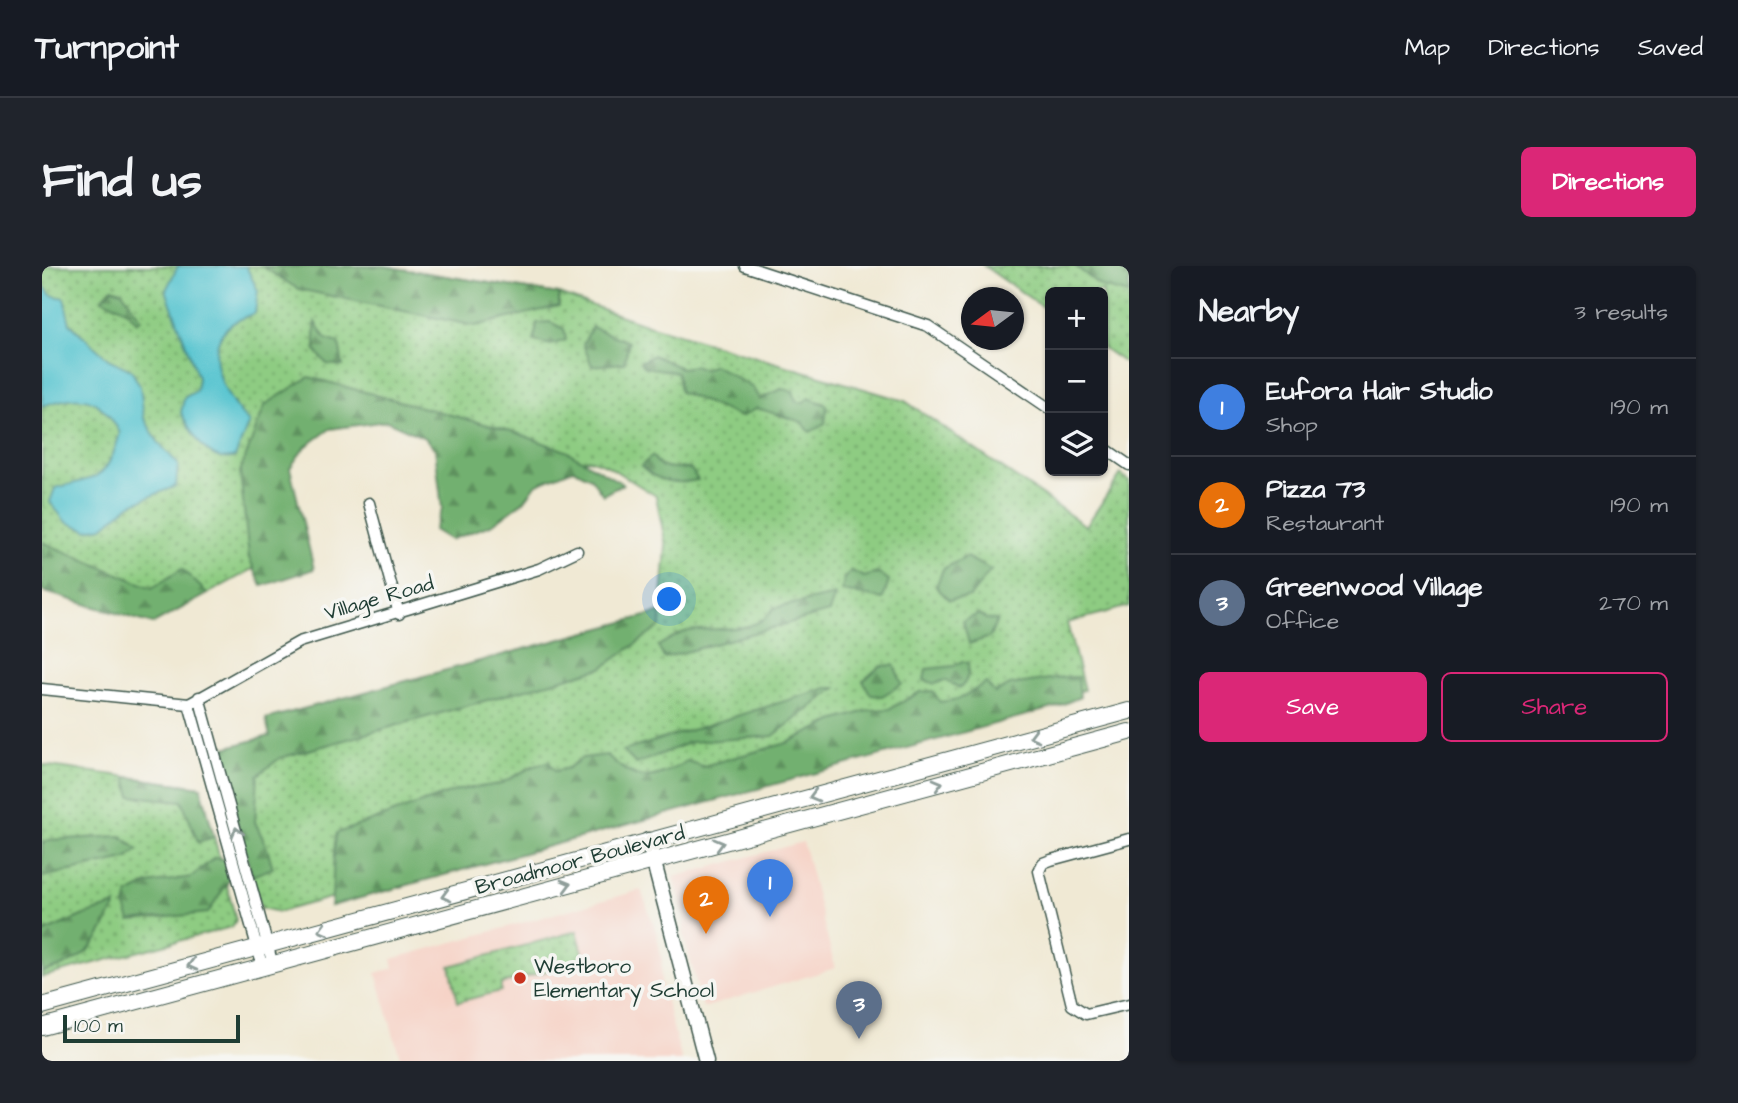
<!DOCTYPE html>
<meta charset="utf-8">
<style>
:root{--surface:#171b24;--page:#20242c;--text:#f1f3f6;--muted:#9ea1a6;--line:#363941;--accent:#db2777}
body{margin:0;font-family:"Architects Daughter",sans-serif;background:var(--page);color:var(--text)}
.controls{position:absolute;right:21px;top:21px;display:grid;overflow:hidden;border-radius:10px;box-shadow:0 2px 5px #0004}
.controls button{width:63px;height:63px;display:grid;place-items:center;padding:0;border:0;border-bottom:2px solid var(--line);background:var(--surface);color:var(--text);font:35px sans-serif}
.compass{position:absolute;left:919px;top:21px;width:63px;height:63px;border-radius:50%;background:var(--surface);box-shadow:0 2px 5px #0004;rotate:255deg}
.scale{position:absolute;left:21px;bottom:18px;width:177px;box-sizing:border-box;padding-left:7px;border:4px solid #1f3d34;border-top:0;font-size:19px;line-height:24px;white-space:nowrap;color:#1f3d34;-webkit-text-stroke:5px #f6f6f2;paint-order:stroke}
.you{position:absolute;left:628px;top:334px;width:24px;height:24px;margin:-18px;border:5px solid #fff;border-radius:50%;background:#1a73e8;box-shadow:0 0 0 10px #1a73e833}
.badge{display:grid;place-items:center;width:46px;height:46px;border-radius:50%;background:var(--accent);color:#fff;font-size:23px;font-weight:700}
.pin{position:absolute;translate:-50% -58px;filter:drop-shadow(0 2px 4px #0008)}
.pin::after{content:'';position:absolute;top:37px;width:24px;height:21px;background:inherit;clip-path:polygon(0 0,100% 0,50% 100%)}
.list{margin:0;padding:0;list-style:none}
h2{display:flex;justify-content:space-between;align-items:center;height:91px;margin:0;padding:0 28px;font-size:30px}
h2 small{font-size:23px;font-weight:400;color:var(--muted)}
.list li{display:grid;grid-template-columns:46px 1fr auto;gap:21px;align-items:center;box-sizing:border-box;height:98px;padding:0 28px;border-top:2px solid var(--line)}
.list b{display:block;font-size:26px;white-space:nowrap}
.list p{margin:0;font-size:23px;white-space:nowrap;color:var(--muted)}
.list em{font-size:23px;font-style:normal;color:var(--muted)}
.actions{display:flex;gap:14px;padding:21px 28px}
.actions a{flex:1;padding:16px 0;border:2px solid var(--accent);border-radius:10px;text-align:center;font-size:24px;color:var(--accent)}
.actions .main{background:var(--accent);color:#fff}
.icon{flex:none;width:38px;height:38px;fill:none;stroke:currentColor;stroke-width:2;stroke-linecap:round;stroke-linejoin:round}
.map{position:relative;flex:none;width:1087px;height:795px;overflow:hidden;border-radius:10px}
header{display:flex;align-items:center;gap:42px;box-sizing:border-box;height:98px;padding:0 35px;background:var(--surface);border-bottom:2px solid var(--line)}
header strong{font-size:33px}
nav{display:flex;gap:38px;margin-inline-start:auto;font-size:24px}
.intro{display:flex;align-items:center;justify-content:space-between;box-sizing:border-box;height:168px;padding:0 42px}
h1{margin:0;font-size:49px}
.button{padding:18px 32px;border-radius:10px;background:var(--accent);color:#fff;font-size:24px;font-weight:700}
main{display:flex;gap:42px;padding:0 42px}
aside{flex:1;background:var(--surface);border-radius:10px;box-shadow:0 2px 5px #0004}
.map>svg:first-child{display:block}
.built{fill:#f6d1c5}
.grass{fill:url(#grass-dots);stroke:#56845b;stroke-width:2}
.forest{fill:url(#forest-firs);stroke:#487652;stroke-width:2}
.water{fill:#58c5d0;stroke:#3c8182;stroke-width:2}
.lines{fill:none;stroke-linecap:round;stroke-linejoin:round}
.minor-casing{stroke:#3e574c;stroke-width:13}
.tertiary-casing{stroke:#3e574c;stroke-width:17}
.secondary-casing{stroke:#3e574c;stroke-width:18}
.minor{stroke:#fff;stroke-width:10}
.tertiary{stroke:#fff;stroke-width:14}
.secondary{stroke:#fff;stroke-width:16}
.oneway{stroke:#8f9e9a}
.poi-dot{fill:#c8321e;stroke:#f6f6f2;stroke-width:2.5}
.labels{text-anchor:middle;dominant-baseline:central;stroke-width:7;stroke-linejoin:round;paint-order:stroke}
.street-label{font-size:21px;fill:#1f3d34;stroke:#f6f6f2}
.poi-label{font-size:21px;fill:#1f3d34;stroke:#f6f6f2;text-anchor:start}
</style>
<header>
<strong>Turnpoint</strong>
<nav><a>Map</a><a>Directions</a><a>Saved</a></nav>
</header>
<div class="intro"><h1>Find us</h1><a class="button">Directions</a></div>
<main>
<div class="map">
<svg width="1087" height="795" viewBox="0 0 1087 795">
<defs>
<pattern id="grass-dots" width="8" height="8" patternUnits="userSpaceOnUse" patternTransform="scale(1.75)"><rect width="8" height="8" fill="#8ecc82"/><path d="M2 2h.1M6 6h.1" fill="none" stroke="#73a76b" stroke-width="1.8" stroke-linecap="round"/></pattern>
<pattern id="forest-firs" width="22" height="20" patternUnits="userSpaceOnUse" patternTransform="scale(1.75)"><rect width="22" height="20" fill="#72b070"/><path d="M5 1l3.5 6h-7zM16 11l3.5 6h-7z" fill="#5d905d"/></pattern>
</defs>
<rect width="100%" height="100%" fill="#f6f6f2"/>
<filter id="ink" filterUnits="userSpaceOnUse"><feTurbulence type="fractalNoise" baseFrequency=".0143" numOctaves="2"/><feDisplacementMap in="SourceGraphic" scale="14" xChannelSelector="R" yChannelSelector="G"/><feConvolveMatrix kernelMatrix="1 2 1 2 8 2 1 2 1" color-interpolation-filters="sRGB"/></filter>
<filter id="wash" filterUnits="userSpaceOnUse"><feTurbulence type="fractalNoise" baseFrequency=".00686" numOctaves="4" result="noise"/><feDisplacementMap in="SourceGraphic" scale="28" xChannelSelector="R" yChannelSelector="G"/><feGaussianBlur stdDeviation="1.57" result="paint"/><feColorMatrix in="noise" values="0 0 0 0 0 0 0 0 0 0 0 0 0 0 0 0 0 1.4 0 .05"/><feComposite in="paint" operator="in"/></filter>
<g filter="url(#wash)">
<rect width="100%" height="100%" fill="#f0e9d4"/>
<path class="built" d="M 761,576 L 793,702 L 661,742 L 642,670 L 642,649 L 632,611 Z
M 599,624 L 615,668 L 620,695 L 619,716 L 640,795 L 359,795 L 334,707 L 352,702 L 350,693 Z"/>
<path class="grass" d="M 0,0 L 341,0 L 517,28 L 606,59 L 863,135 L 1044,260 L 1079,208 L 1087,215 L 1087,340 L 1025,357 L 1042,424 L 237,646 L 219,642 L 175,484 L 228,470 L 224,453 L 619,346 L 624,280 L 614,230 L 564,199 L 547,193 L 424,224 L 401,150 L 276,146 L 242,198 L 262,275 L 111,358 L 0,325 Z
M 942,0 L 1087,0 L 1087,100 L 1061,82 L 1061,26 L 1008,26 L 1008,46 Z
M 0,499 L 159,521 L 194,654 L 190,661 L 0,711 Z
M 535,665 L 543,694 L 459,718 L 459,725 L 416,736 L 408,700 Z"/>
<path class="forest" d="M 341,0 L 517,28 L 517,40 L 433,60 L 256,23 L 221,1 Z
M 1033,0 L 1087,0 L 1087,28 L 1060,21 Z
M 70,22 L 80,25 L 99,53 L 95,56 L 84,44 L 60,33 Z
M 273,56 L 284,73 L 297,77 L 301,100 L 285,98 L 273,84 Z
M 508,56 L 522,63 L 524,74 L 509,79 L 492,75 L 495,57 Z
M 550,61 L 587,76 L 582,97 L 550,100 L 541,78 Z
M 611,89 L 639,102 L 653,100 L 661,104 L 672,99 L 711,122 L 717,133 L 740,123 L 751,125 L 754,135 L 760,137 L 767,132 L 785,139 L 783,158 L 768,166 L 760,156 L 715,142 L 699,151 L 638,126 L 635,106 L 603,101 L 598,96 Z
M 267,111 L 469,165 L 524,185 L 581,218 L 561,229 L 549,212 L 531,203 L 495,218 L 482,235 L 451,258 L 408,274 L 392,264 L 400,243 L 393,183 L 383,172 L 345,155 L 288,163 L 262,182 L 248,202 L 272,303 L 220,320 L 207,292 L 198,206 L 223,139 Z
M 610,190 L 619,201 L 649,203 L 656,214 C 632,219 616,216 599,200 Z
M 0,276 L 110,322 L 140,303 L 166,328 L 111,358 L 0,325 Z
M 924,291 L 949,304 L 928,331 L 907,334 L 894,321 L 901,303 Z
M 810,305 L 822,311 L 835,307 L 847,314 L 841,333 L 800,325 L 802,312 Z
M 793,329 L 787,346 L 622,392 L 616,380 C 625,375 636,367 646,365 C 674,360 715,370 732,342 Z
M 619,346 L 619,360 L 560,402 L 238,492 L 216,509 L 213,556 L 224,579 L 231,602 L 210,610 L 175,484 L 228,470 L 224,453 Z
M 937,348 L 944,353 L 955,354 L 948,371 L 927,378 L 921,355 Z
M 920,395 L 926,397 C 927,407 926,415 918,422 L 903,414 L 893,418 L 882,414 L 884,403 L 912,400 Z
M 852,399 L 860,418 L 840,430 L 829,429 L 821,415 L 838,400 Z
M 1021,411 L 1036,411 L 1038,431 L 1014,441 L 289,640 C 292,622 290,580 295,567 L 416,524 L 458,518 L 491,500 L 507,496 L 513,505 L 526,502 L 540,492 L 565,489 C 595,518 609,516 645,495 L 661,500 L 745,477 L 791,455 L 828,444 L 847,443 L 878,426 L 891,425 L 898,436 L 917,433 L 944,417 L 953,427 L 968,419 Z
M 785,422 L 794,422 L 731,470 L 649,476 L 594,498 L 581,485 Z
M 84,511 L 159,521 L 172,571 L 156,576 L 140,535 L 89,530 Z
M 79,570 L 96,584 L 84,593 L 0,611 L 0,579 L 6,574 Z
M 172,592 L 184,593 L 189,611 L 166,647 L 88,655 L 83,640 L 86,628 L 106,618 L 149,611 Z
M 74,639 C 54,680 46,695 0,706 L 0,667 L 42,649 Z"/>
<path class="water" d="M 136,0 L 204,0 L 216,25 L 213,47 C 205,50 195,54 188,59 C 158,84 184,136 207,156 L 193,191 C 166,200 150,167 139,147 L 142,132 L 154,125 L 156,112 L 124,24 Z
M 0,18 L 9,29 L 22,32 L 28,58 L 66,93 L 89,104 L 98,120 L 102,152 L 116,176 L 136,198 L 134,220 L 87,239 L 61,261 L 45,264 L 24,256 L 8,236 L 13,222 C 58,210 64,215 78,167 C 57,128 40,127 0,140 Z"/>
</g>
<g filter="url(#ink)">
<g class="lines">
<defs>
<path id="minor" d="M 703,0 L 886,60 L 1008,143
M 1061,181 L 1087,199
M 327,237 L 357,348
M 0,423 L 147,438 L 257,376 L 497,303 L 535,285
M 157,431 L 231,699
M 147,438 L 221,702
M 1087,573 L 1009,594 L 1001,597 L 997,605 L 1030,739 L 1044,748 L 1087,738"/>
<path id="tertiary" d="M 606,574 L 664,795"/>
<path id="secondary" d="M 0,740 L 1087,445
M 0,761 L 1087,466"/>
</defs>
<use href="#minor" class="minor-casing"/>
<use href="#tertiary" class="tertiary-casing"/>
<use href="#secondary" class="secondary-casing"/>
<use href="#minor" class="minor"/>
<use href="#tertiary" class="tertiary"/>
<use href="#secondary" class="secondary"/>
</g>
<defs><path id="oneway-chevron" d="M-2-3.5L2.5 0L-2 3.5" fill="none" stroke-width="1.6" stroke-linecap="round" stroke-linejoin="round" transform="scale(1.75)"/></defs>
<g class="oneway">
<use href="#oneway-chevron" transform="translate(992 470) rotate(165)"/>
<use href="#oneway-chevron" transform="translate(896 518) rotate(-15)"/>
<use href="#oneway-chevron" transform="translate(772 530) rotate(165)"/>
<use href="#oneway-chevron" transform="translate(195 566) rotate(-105)"/>
<use href="#oneway-chevron" transform="translate(677 578) rotate(-15)"/>
<use href="#oneway-chevron" transform="translate(524 619) rotate(-15)"/>
<use href="#oneway-chevron" transform="translate(404 630) rotate(165)"/>
<use href="#oneway-chevron" transform="translate(281 664) rotate(165)"/>
<use href="#oneway-chevron" transform="translate(150 699) rotate(165)"/>
</g>
</g>
<circle class="poi-dot" cx="478" cy="712" r="7"/>
<g class="labels">
<g class="street-label">
<text transform="translate(337 332) rotate(-16)">Village Road</text>
<text transform="translate(538 594) rotate(-15)">Broadmoor Boulevard</text>
</g>
<g class="poi-label">
<text x="492" y="700">Westboro<tspan x="492" dy="24">Elementary School</tspan></text>
</g>
</g>
</svg>
<div class="controls">
<button>+</button>
<button>−</button>
<button><svg class="icon" aria-label="layers" viewBox="0 0 24 24"><path d="M12 4l9 5-9 5-9-5zM3 14l9 5 9-5"/></svg></button>
</div>
<svg class="compass" viewBox="-18 -18 36 36"><path d="M0-13l5 13h-10z" fill="#e53935"/><path d="M0 13l5-13h-10z" fill="#9ea1a6"/></svg>
<div class="scale">100 m</div>
<div class="you"></div>
<div class="pin badge" style="left:728px;top:651px;background:#3f7fe0">1</div>
<div class="pin badge" style="left:664px;top:668px;background:#e8710a">2</div>
<div class="pin badge" style="left:817px;top:773px;background:#5c6f8a">3</div>
</div>
<aside>
<h2>Nearby<small>3 results</small></h2>
<ul class="list">
<li><span class="badge" style="background:#3f7fe0">1</span><div><b>Eufora Hair Studio</b><p>Shop</p></div><em>190 m</em></li>
<li><span class="badge" style="background:#e8710a">2</span><div><b>Pizza 73</b><p>Restaurant</p></div><em>190 m</em></li>
<li><span class="badge" style="background:#5c6f8a">3</span><div><b>Greenwood Village</b><p>Office</p></div><em>270 m</em></li>
</ul>
<div class="actions"><a class="main">Save</a><a>Share</a></div>
</aside>
</main>
